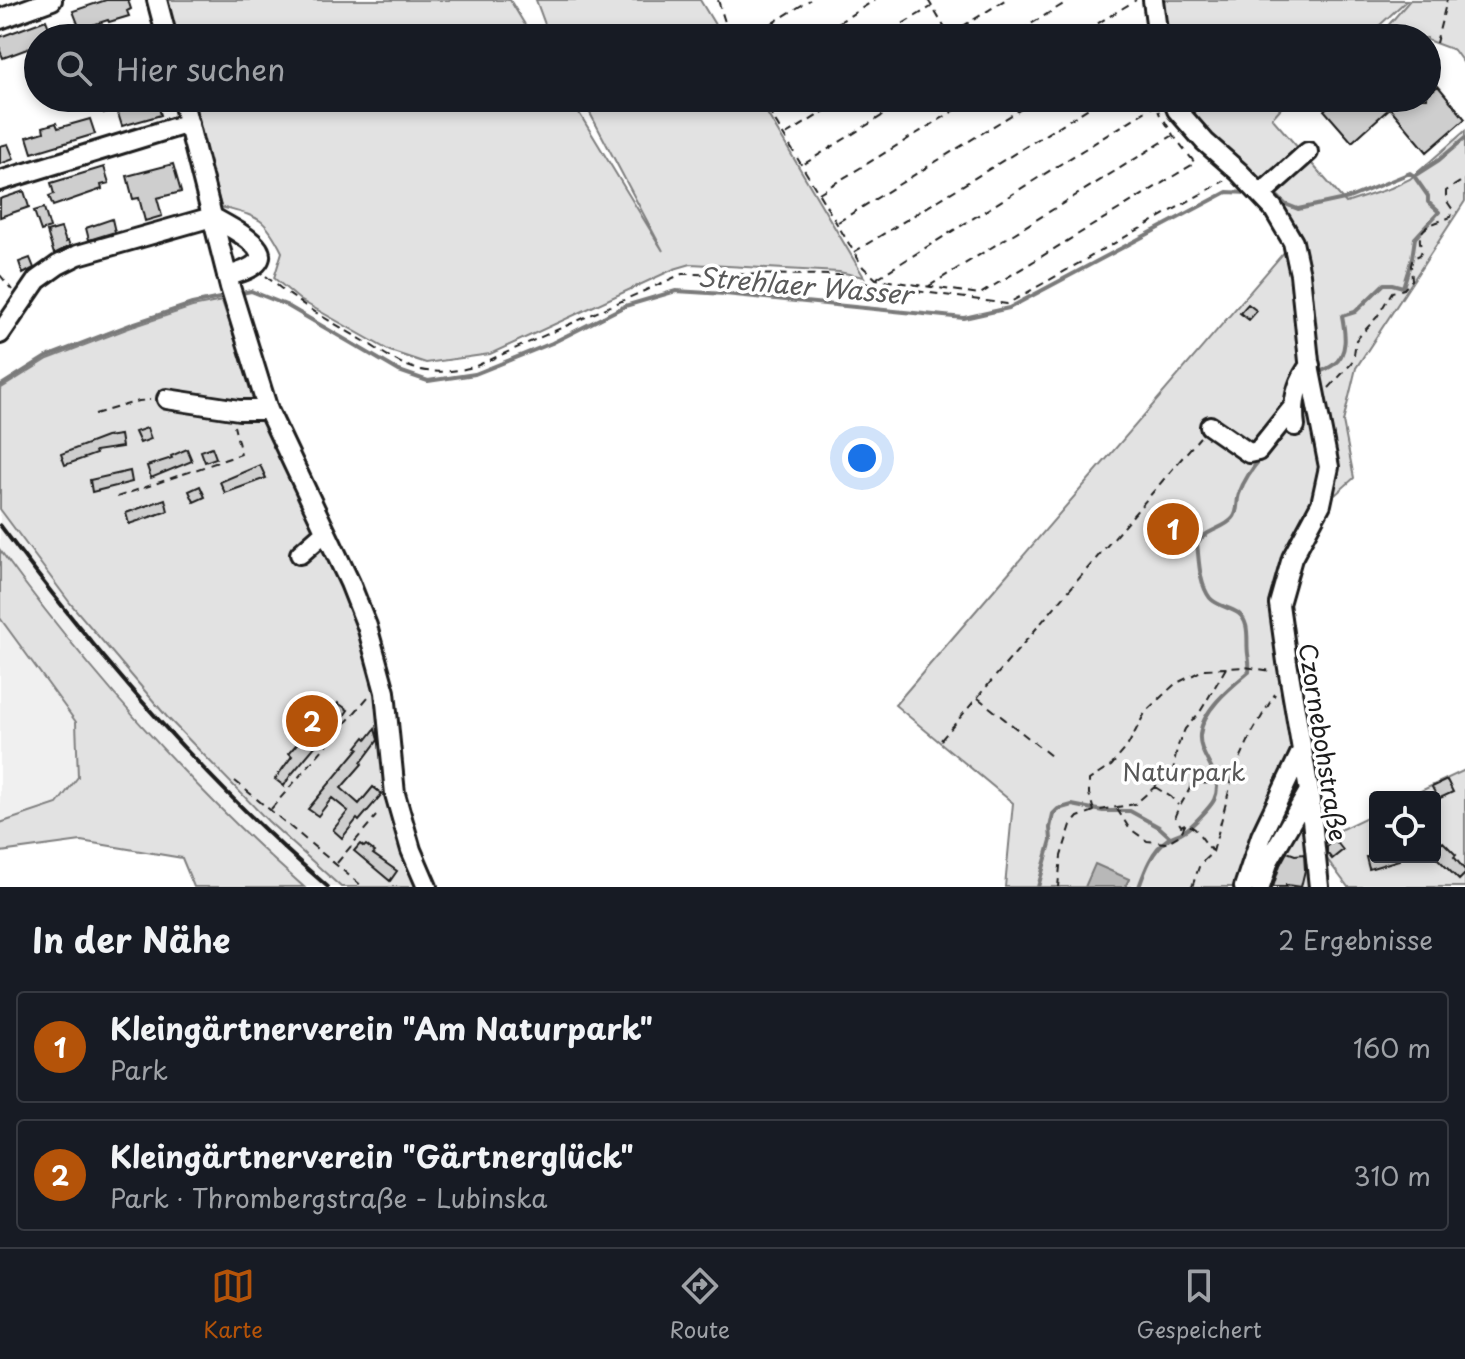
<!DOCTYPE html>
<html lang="de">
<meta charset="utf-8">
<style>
:root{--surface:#171b24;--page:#242831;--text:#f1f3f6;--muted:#9ea1a6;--line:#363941;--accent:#b45309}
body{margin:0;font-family:"Playpen Sans",sans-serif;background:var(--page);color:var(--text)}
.controls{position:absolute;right:24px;bottom:24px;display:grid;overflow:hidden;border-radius:8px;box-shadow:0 4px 12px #0003}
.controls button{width:72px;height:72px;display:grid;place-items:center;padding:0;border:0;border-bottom:2px solid var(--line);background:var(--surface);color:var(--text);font:40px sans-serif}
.you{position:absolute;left:862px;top:458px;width:28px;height:28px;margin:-20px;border:6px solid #fff;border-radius:50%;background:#1a73e8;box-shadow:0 0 0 12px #1a73e833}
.badge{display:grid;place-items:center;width:52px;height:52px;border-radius:50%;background:var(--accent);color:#fff;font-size:26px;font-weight:700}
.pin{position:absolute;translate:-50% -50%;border:4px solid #fff;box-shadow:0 2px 8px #0006}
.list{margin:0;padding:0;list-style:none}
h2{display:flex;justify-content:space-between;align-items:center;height:104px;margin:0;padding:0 32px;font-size:34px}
h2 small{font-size:26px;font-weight:400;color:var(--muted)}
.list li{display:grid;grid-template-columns:52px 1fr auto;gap:24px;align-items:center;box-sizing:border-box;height:112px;margin:0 16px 16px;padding:0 16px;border:2px solid var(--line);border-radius:8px}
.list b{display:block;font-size:30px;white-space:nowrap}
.list p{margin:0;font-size:26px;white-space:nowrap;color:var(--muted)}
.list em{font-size:26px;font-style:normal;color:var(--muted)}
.icon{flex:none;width:44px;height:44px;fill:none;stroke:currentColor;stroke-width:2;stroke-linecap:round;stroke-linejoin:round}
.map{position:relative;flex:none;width:1465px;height:887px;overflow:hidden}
.search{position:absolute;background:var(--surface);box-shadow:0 4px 12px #0003;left:24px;right:24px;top:24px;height:88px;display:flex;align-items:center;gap:20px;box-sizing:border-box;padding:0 28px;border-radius:44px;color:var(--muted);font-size:30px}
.sheet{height:360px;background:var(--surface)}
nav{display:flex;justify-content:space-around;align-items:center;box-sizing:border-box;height:112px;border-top:2px solid var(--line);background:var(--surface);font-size:22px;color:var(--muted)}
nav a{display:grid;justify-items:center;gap:4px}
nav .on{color:var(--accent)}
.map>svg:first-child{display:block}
.built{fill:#f0f0f0}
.green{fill:#e2e2e2;stroke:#7f7f7f;stroke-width:2}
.water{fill:#b8b8b8;stroke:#7a7a7a;stroke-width:2}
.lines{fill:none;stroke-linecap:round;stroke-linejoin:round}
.stream{stroke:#7a7a7a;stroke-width:4}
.building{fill:#cecece;stroke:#1c1c1c;stroke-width:2}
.minor-casing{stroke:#1c1c1c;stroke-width:24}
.path{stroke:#1c1c1c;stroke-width:2;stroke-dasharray:8 6;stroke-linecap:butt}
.minor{stroke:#fff;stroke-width:18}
.rail{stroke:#1c1c1c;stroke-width:4}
.labels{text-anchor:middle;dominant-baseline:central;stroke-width:7;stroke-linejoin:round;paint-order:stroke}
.street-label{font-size:24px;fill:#1c1c1c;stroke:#fff}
.park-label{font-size:24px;fill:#575757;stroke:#fff}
.water-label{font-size:26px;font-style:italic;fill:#5a5a5a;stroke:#fff}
</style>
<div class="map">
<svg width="1465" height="887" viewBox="0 0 1465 887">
<rect width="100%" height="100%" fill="#fff"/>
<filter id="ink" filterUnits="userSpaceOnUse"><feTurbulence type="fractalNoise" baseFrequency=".0125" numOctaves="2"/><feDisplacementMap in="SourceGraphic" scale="16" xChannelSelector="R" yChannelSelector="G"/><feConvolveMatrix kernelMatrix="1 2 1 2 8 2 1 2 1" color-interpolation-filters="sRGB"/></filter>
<g filter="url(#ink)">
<path class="built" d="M 0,509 L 70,603 L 167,717 L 268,821 L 341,887 L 304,887 L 251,838 L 181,769 L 88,662 L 0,550 Z
M 0,618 L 76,722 L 78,778 L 57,804 L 0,823 Z"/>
<path class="green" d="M 166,0 L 510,0 L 533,38 L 176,38 Z
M 536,0 L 700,0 L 723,38 L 550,38 Z
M 1157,0 L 1407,0 L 1381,24 L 1362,38 L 1163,38 Z
M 1410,0 L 1465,0 L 1465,65 L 1454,50 L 1427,40 L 1427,38 L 1420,38 L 1386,28 Z
M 192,98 L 570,98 L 663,251 L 582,98 L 758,98 L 864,277 L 839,272 L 691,264 L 674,269 L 490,354 L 426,363 L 390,351 L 300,300 L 274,278 L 282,252 C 264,216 258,217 221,207 Z
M 1177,98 L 1290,98 L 1272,118 L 1346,203 L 1391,188 L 1410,179 L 1465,131 L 1465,201 L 1356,368 L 1343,422 L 1354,478 L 1335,495 L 1333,467 L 1296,241 L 1229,158 Z
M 1292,243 L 1327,466 L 1317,502 L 1285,557 L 1297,749 L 1312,887 L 1125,887 L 1129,879 L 1086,887 L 1005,887 L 1013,803 L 895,705 Z
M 222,301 L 258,408 L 370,646 L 383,764 L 419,887 L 341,887 L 268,821 L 167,717 L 70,603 L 0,509 L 0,389 L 48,359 L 129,328 L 192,307 Z
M 0,550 C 89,672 191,787 304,887 L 194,887 L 182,858 L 81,841 L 0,852 L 0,823 L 57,804 L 78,777 L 76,722 L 0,618 Z
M 1465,770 L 1465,887 L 1348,887 L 1318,847 L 1327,836 L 1375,813 L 1375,857 L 1435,857 L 1435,797 L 1408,797 Z"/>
<path class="water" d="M 1095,864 L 1129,879 L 1125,887 L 1085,887 Z"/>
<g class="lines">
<path class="stream" d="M 1242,163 L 1265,184
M 1271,190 L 1285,204 L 1298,209 L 1349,198 L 1410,173 L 1414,176 L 1439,160 L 1465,138
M 237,294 L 251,291 L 286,305 L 399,371 L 428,381 L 475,374 L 552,343 L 625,306 L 676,291 L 725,294 L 964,318 L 1009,308 L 1227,192 L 1248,193
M 1315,374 C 1321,371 1328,369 1333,365 C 1349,354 1345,332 1342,316 L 1355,312 L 1384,284 L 1392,284 L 1403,287 L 1412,258 L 1415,238 L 1439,212 L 1428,202 L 1428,196 L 1414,176
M 0,386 L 46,357 L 132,324 L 192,304 L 229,296
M 1038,887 L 1051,840 L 1050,828 L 1053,814 L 1058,809 L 1072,805 L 1103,811 L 1130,811 L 1159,827 L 1170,837
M 1139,887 C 1145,870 1152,850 1168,839 C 1173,835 1179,835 1184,831 C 1191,828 1211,806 1214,800 C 1226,775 1198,759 1200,735 C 1202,710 1231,687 1249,672 C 1250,665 1249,661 1248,654 C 1246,640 1251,623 1238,613 C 1229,607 1217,606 1210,598 C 1199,584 1199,560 1197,543 C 1207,529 1224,529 1233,518 C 1239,511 1236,502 1239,494 C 1244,479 1253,467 1263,456"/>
</g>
<path class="building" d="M 106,0 L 128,0 L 131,9 L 127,11 L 129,16 L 109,22 L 108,20 L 80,29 L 73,11 Z
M 46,20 L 53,38 L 38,38 L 38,45 L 3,58 L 0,51 L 0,37 Z
M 1438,86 L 1465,119 L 1427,152 L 1390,108 L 1352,142 L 1324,110 L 1338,98 L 1427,98 L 1427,95 Z
M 106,98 L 109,98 L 113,110 L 104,113 L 99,100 Z
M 145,98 L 156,98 L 161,115 L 122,126 L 116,107 Z
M 90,119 L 95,134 L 32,153 L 27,137 L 44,132 L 43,127 L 56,123 L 58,128 Z
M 8,144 L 14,159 L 0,164 L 0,146 Z
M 173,164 L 181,192 L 157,198 L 162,216 L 145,221 L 139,198 L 133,199 L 127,176 Z
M 104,167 L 109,183 L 101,185 L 102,189 L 53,206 L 49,196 L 54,194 L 51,183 Z
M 24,191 L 29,207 L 0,217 L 0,199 Z
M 44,208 L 50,228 L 41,231 L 34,211 Z
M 112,219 L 115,232 L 89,240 L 86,228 Z
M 61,228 L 66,242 L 68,241 L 70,246 L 54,254 L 47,232 Z
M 30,258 L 34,268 L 23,274 L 19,262 Z
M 1248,304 L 1257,311 L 1249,320 L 1240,313 Z
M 147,428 L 151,439 L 140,443 L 135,432 Z
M 120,435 L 122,447 L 95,451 L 96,454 L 65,465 L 61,454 L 106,437 Z
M 212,447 L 216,458 L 205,462 L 201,451 Z
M 187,449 L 192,461 L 151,478 L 147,466 L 172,458 L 171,456 Z
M 260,465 L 266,478 L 225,493 L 220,482 Z
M 130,471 L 132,482 L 92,492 L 90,480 Z
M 200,486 L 205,497 L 194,502 L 189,491 Z
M 165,499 L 168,511 L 129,524 L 126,513 Z
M 338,703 L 348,710 L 341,720 L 331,713 Z
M 314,720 L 328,731 L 290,776 L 284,786 L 275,779 L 292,756 L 289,753 L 307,732 L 306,731 Z
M 375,729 L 378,740 L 361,763 L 362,764 L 341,788 L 359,804 L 373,787 L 382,794 L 359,821 L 357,819 L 342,838 L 333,830 L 348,811 L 332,798 L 318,816 L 308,809 L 359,748 L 357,747 L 365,737 L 367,739 Z
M 1447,780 L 1453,792 L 1438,799 L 1432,787 Z
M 1335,840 L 1343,850 L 1332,859 L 1327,853 L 1327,846 Z
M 1443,842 L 1456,855 L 1454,857 L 1465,870 L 1465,874 L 1459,880 L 1435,856 L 1435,849 Z
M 360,844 L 364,847 L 366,845 L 375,852 L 373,854 L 397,871 L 390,881 L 354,851 Z
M 1287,852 L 1295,855 L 1304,854 L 1305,870 L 1301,887 L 1286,885 L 1286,887 L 1273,887 L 1280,865 Z
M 1366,857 L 1399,857 L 1399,860 L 1369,869 Z"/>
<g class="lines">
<defs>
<path id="minor" d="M 157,0 L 167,38
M 1153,0 L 1158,38
M 0,19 L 52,0
M 182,98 L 230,287 L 268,410 L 350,583 L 367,626 L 385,692 L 395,794 L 411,850 L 427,887
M 1172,98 L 1177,110 L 1205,142 L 1239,172 L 1273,208 L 1293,242 L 1300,274 L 1310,371 L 1329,467 L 1321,504 L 1292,558 L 1279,604 L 1287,662 L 1309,791 L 1319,887
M 0,181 L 189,123
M 1261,194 L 1308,152
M 212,217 C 242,234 295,259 227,276
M 0,334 L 37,280 L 58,265 L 78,255 L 212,217
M 167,399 L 239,410 L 268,410
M 1210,426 L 1249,453 L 1258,451 L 1294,406
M 1295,426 C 1292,404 1296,383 1310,365
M 300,554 L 325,532
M 1244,887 L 1261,836 L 1302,750
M 1260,887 L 1269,860 L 1309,791"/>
</defs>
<use href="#minor" class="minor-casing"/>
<path class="path" d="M 718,0 L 730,38
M 928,0 L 949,35 L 1005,0
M 748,38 L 810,0
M 814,38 L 875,0
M 879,38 L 931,7
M 1008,38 L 1070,0
M 1074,38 L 1136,0
M 1436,43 L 1447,0
M 761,98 L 863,267 L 876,279 L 980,294 L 1195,163 L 1173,135 L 1164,120
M 1153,98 L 1160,115
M 768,106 L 781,98
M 786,135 L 846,98
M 804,164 L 911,98
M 819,193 L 975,98
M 838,222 L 1039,98
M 854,252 L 1105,98
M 0,275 L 12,290
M 266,276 C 295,302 330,321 364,341 C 379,350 395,362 413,368 C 433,374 453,372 474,367 L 682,274 L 843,275 L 868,284 L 1007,304 L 1224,181
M 877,278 L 1154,106
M 929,286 L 1172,136
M 1329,388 L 1351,364 L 1354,355 L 1356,340 L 1377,317 L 1392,292 L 1404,289 L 1412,280 L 1411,265 L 1413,258 L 1420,255 L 1422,250 C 1413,226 1434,224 1451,217 L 1453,210 L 1446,200 L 1446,191 L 1465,179
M 95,414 L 139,401 L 150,400
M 117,497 L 241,454 L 234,426
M 1226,668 L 1200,712 L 1185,729 L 1177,748 L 1173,771 L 1176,777 L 1191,785 L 1218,782 L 1232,773
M 978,698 L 1051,756
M 941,740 L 1200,437
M 235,781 L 363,887
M 1155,787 L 1171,797 L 1178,805
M 271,809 L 369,696
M 1117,809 L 1129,828 L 1147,841 L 1166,843 L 1180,835 L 1186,823 L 1195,829 L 1212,851
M 1094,811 L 1089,794 L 1089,780 L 1111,766 L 1127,747 L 1146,711 L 1175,684 L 1205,669 L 1245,667 L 1272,671
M 1185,824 L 1181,826 L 1175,816 C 1179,805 1187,797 1191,785
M 337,863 L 376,816
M 1058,887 L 1061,856 L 1071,825 L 1078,817 L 1094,811 L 1135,804 L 1165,778 L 1175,777
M 1192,887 L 1200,864 L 1213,852 L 1234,772 L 1252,733 L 1275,694"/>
<use href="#minor" class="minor"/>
<path class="rail" d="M 0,525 C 97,656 204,780 328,887"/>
</g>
</g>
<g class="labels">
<g class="street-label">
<text transform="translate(1324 742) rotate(81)">Czornebohstraße</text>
</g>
<g class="park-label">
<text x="1184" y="771">Naturpark</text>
</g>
<g class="water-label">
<text transform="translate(805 285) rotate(5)">Strehlaer Wasser</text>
</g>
</g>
</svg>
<div class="controls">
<button><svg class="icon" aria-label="locate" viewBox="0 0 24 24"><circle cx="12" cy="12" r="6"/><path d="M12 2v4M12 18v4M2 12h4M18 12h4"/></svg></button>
</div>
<div class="you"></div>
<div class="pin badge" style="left:1173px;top:529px">1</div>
<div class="pin badge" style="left:312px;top:721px">2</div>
<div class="search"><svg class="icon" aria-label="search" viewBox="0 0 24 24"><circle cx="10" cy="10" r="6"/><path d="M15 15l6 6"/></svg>Hier suchen</div>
</div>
<section class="sheet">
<h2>In der Nähe<small>2 Ergebnisse</small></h2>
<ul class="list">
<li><span class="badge">1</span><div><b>Kleingärtnerverein &quot;Am Naturpark&quot;</b><p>Park</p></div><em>160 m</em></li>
<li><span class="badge">2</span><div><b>Kleingärtnerverein &quot;Gärtnerglück&quot;</b><p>Park · Thrombergstraße - Lubinska</p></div><em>310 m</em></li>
</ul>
</section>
<nav>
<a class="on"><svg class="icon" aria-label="map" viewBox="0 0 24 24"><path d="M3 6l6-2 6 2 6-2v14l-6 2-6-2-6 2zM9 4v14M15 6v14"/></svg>Karte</a>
<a><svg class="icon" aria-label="directions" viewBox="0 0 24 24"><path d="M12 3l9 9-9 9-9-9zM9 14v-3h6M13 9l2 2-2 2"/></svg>Route</a>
<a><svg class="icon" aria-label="saved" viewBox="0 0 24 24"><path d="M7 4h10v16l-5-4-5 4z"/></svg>Gespeichert</a>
</nav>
